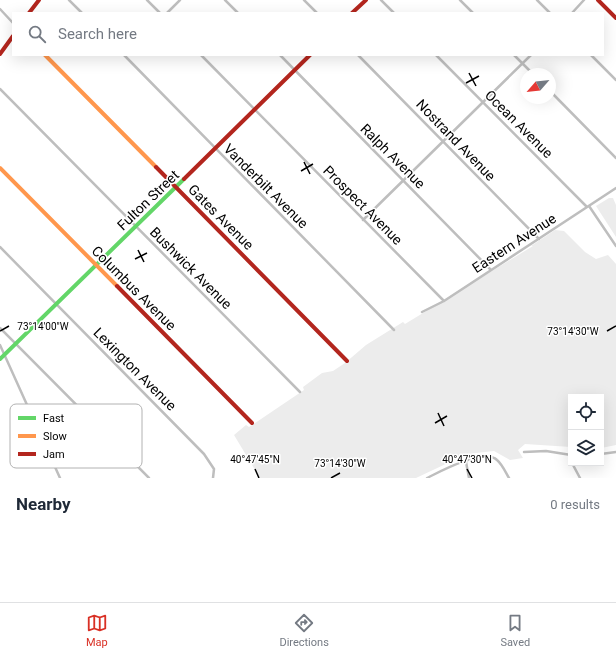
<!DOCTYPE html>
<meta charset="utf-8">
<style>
:root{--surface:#fff;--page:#f6f6f7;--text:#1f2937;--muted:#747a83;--line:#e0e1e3;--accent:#d93025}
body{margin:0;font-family:Roboto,sans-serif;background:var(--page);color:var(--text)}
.controls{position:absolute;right:12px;bottom:12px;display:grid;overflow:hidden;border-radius:0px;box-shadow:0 4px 16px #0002}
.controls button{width:36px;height:36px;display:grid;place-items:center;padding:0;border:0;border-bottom:1px solid var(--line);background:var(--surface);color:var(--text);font:20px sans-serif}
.compass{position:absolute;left:520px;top:68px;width:36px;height:36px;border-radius:50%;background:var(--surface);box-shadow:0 4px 16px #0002;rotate:242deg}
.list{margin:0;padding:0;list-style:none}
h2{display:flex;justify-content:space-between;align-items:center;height:52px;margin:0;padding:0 16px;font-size:17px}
h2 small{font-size:13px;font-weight:400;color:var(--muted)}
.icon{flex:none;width:22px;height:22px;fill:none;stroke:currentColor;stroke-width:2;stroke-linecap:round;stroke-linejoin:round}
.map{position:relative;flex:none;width:616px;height:478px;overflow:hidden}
.search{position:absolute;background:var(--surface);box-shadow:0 4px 16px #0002;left:12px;right:12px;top:12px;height:44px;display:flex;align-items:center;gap:10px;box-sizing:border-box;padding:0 14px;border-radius:0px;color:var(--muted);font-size:15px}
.sheet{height:124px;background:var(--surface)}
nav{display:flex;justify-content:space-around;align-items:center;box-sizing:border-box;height:56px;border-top:1px solid var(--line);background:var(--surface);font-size:11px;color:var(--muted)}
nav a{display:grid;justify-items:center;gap:2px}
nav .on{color:var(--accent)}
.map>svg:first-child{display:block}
.green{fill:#ececec}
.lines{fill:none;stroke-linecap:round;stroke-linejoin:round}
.street{stroke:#bebebe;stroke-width:2.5}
.fast{stroke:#63d668;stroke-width:4}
.slow{stroke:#ff974d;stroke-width:4}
.jam{stroke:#b3261e;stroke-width:4}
.ticks{fill:none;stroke:#000;stroke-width:1.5}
.labels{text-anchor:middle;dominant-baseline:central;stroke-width:3;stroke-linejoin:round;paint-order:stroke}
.street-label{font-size:14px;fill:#000;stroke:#fff}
.key{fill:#fff;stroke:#b2b2b2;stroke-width:1}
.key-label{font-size:11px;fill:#000}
.ticks-label{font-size:10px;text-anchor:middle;fill:#000;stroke:#fff;stroke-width:3;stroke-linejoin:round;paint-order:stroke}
</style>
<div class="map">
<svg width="616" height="478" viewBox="0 0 616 478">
<rect width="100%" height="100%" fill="#fff"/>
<path class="green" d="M 609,198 L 613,198 L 616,205 L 616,237 L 596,206 Z
M 555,230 L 564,231 L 585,252 L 596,259 L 608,255 L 616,264 L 616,445 L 601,448 L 601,397 L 571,397 L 571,447 L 525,444 L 518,450 L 523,458 L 510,460 L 494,451 L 467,454 L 416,478 L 260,478 L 234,435 L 246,425 L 249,427 L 304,390 L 303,387 L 322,373 L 333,371 L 345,363 L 366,345 L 403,322 L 405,324 L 533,246 L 531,246 Z"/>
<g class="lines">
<path class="street" d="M 69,0 L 82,13
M 147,0 L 160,13
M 225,0 L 238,13
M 304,0 L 317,13
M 381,0 L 394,13
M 460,0 L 473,13
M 537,0 L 550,13
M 0,9 L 13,23
M 167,13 L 180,0
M 572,13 L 584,0
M 124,55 L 394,330
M 201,55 L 444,301
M 280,55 L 491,270
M 358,55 L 539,239
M 436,55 L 587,207
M 514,55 L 533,74
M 591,55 L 616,80
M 0,89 L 300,392
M 550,91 L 616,158
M 589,206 L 616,246
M 363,220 L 531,55
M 0,247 L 204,454 L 214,469 L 213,478
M 422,312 L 444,301 L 616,188
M 0,328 L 149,478
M 0,345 L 60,478
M 524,452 L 546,451 L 571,455
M 601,454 L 616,452
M 466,462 L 469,478
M 572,463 L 580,478
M 427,478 C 441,471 484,448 497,460 C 502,464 506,473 509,478"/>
<path class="fast" d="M 0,359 L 184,179"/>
<path class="slow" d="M 45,55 L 156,167
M 0,168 L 117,286"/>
<path class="jam" d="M 598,0 L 616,18
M 29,13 L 39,0
M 352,13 L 366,0
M 0,54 L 13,36
M 156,167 L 347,361
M 184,179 L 310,55
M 117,286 L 252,423"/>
</g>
<path class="ticks" d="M 469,73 L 476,86M 466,83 L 479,76M 304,162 L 310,174M 301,171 L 313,164M 138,250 L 144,262M 135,259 L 147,253M 0,331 L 9,326M 607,331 L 616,326M 438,413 L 444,426M 435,423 L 447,416M 255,469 L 259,478M 467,469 L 472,478M 331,478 L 340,473"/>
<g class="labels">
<g class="street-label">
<text transform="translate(519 124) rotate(45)">Ocean Avenue</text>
<text transform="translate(456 140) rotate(46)">Nostrand Avenue</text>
<text transform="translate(393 156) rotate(45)">Ralph Avenue</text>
<text transform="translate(266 186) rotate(45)">Vanderbilt Avenue</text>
<text transform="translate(148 200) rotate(-44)">Fulton Street</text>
<text transform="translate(363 205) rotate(45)">Prospect Avenue</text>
<text transform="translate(221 217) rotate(45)">Gates Avenue</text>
<text transform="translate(514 243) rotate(-33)">Eastern Avenue</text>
<text transform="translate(191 268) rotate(45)">Bushwick Avenue</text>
<text transform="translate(134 288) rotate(45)">Columbus Avenue</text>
<text transform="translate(135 369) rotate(45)">Lexington Avenue</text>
</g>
</g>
<rect x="10" y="404" width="132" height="64" rx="6" class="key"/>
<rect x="18" y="416" width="18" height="4" fill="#63d668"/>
<rect x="18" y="434" width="18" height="4" fill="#ff974d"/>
<rect x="18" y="452" width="18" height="4" fill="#b3261e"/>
<g class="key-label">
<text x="43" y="422">Fast</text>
<text x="43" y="440">Slow</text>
<text x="43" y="458">Jam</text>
</g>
<g class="ticks-label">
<text x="43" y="330">73°14'00"W</text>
<text x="573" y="335">73°14'30"W</text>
<text x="255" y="463">40°47'45"N</text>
<text x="467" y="463">40°47'30"N</text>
<text x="340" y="467">73°14'30"W</text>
</g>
</svg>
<div class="controls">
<button><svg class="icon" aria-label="locate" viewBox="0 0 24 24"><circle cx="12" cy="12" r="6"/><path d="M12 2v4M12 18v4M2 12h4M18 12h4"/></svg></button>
<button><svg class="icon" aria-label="layers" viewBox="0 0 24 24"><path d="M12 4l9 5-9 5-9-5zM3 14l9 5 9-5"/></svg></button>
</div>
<svg class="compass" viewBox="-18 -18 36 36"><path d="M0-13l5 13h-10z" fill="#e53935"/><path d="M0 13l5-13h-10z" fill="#747a83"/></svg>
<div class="search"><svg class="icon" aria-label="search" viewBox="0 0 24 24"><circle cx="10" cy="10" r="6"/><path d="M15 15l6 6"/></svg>Search here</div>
</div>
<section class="sheet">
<h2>Nearby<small>0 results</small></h2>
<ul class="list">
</ul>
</section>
<nav>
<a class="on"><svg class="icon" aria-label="map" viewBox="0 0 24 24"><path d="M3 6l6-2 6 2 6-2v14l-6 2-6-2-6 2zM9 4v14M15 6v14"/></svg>Map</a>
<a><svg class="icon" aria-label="directions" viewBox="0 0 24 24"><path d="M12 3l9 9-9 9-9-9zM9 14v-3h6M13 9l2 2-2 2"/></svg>Directions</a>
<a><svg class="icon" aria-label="saved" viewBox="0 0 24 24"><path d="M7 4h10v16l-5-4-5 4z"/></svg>Saved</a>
</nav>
